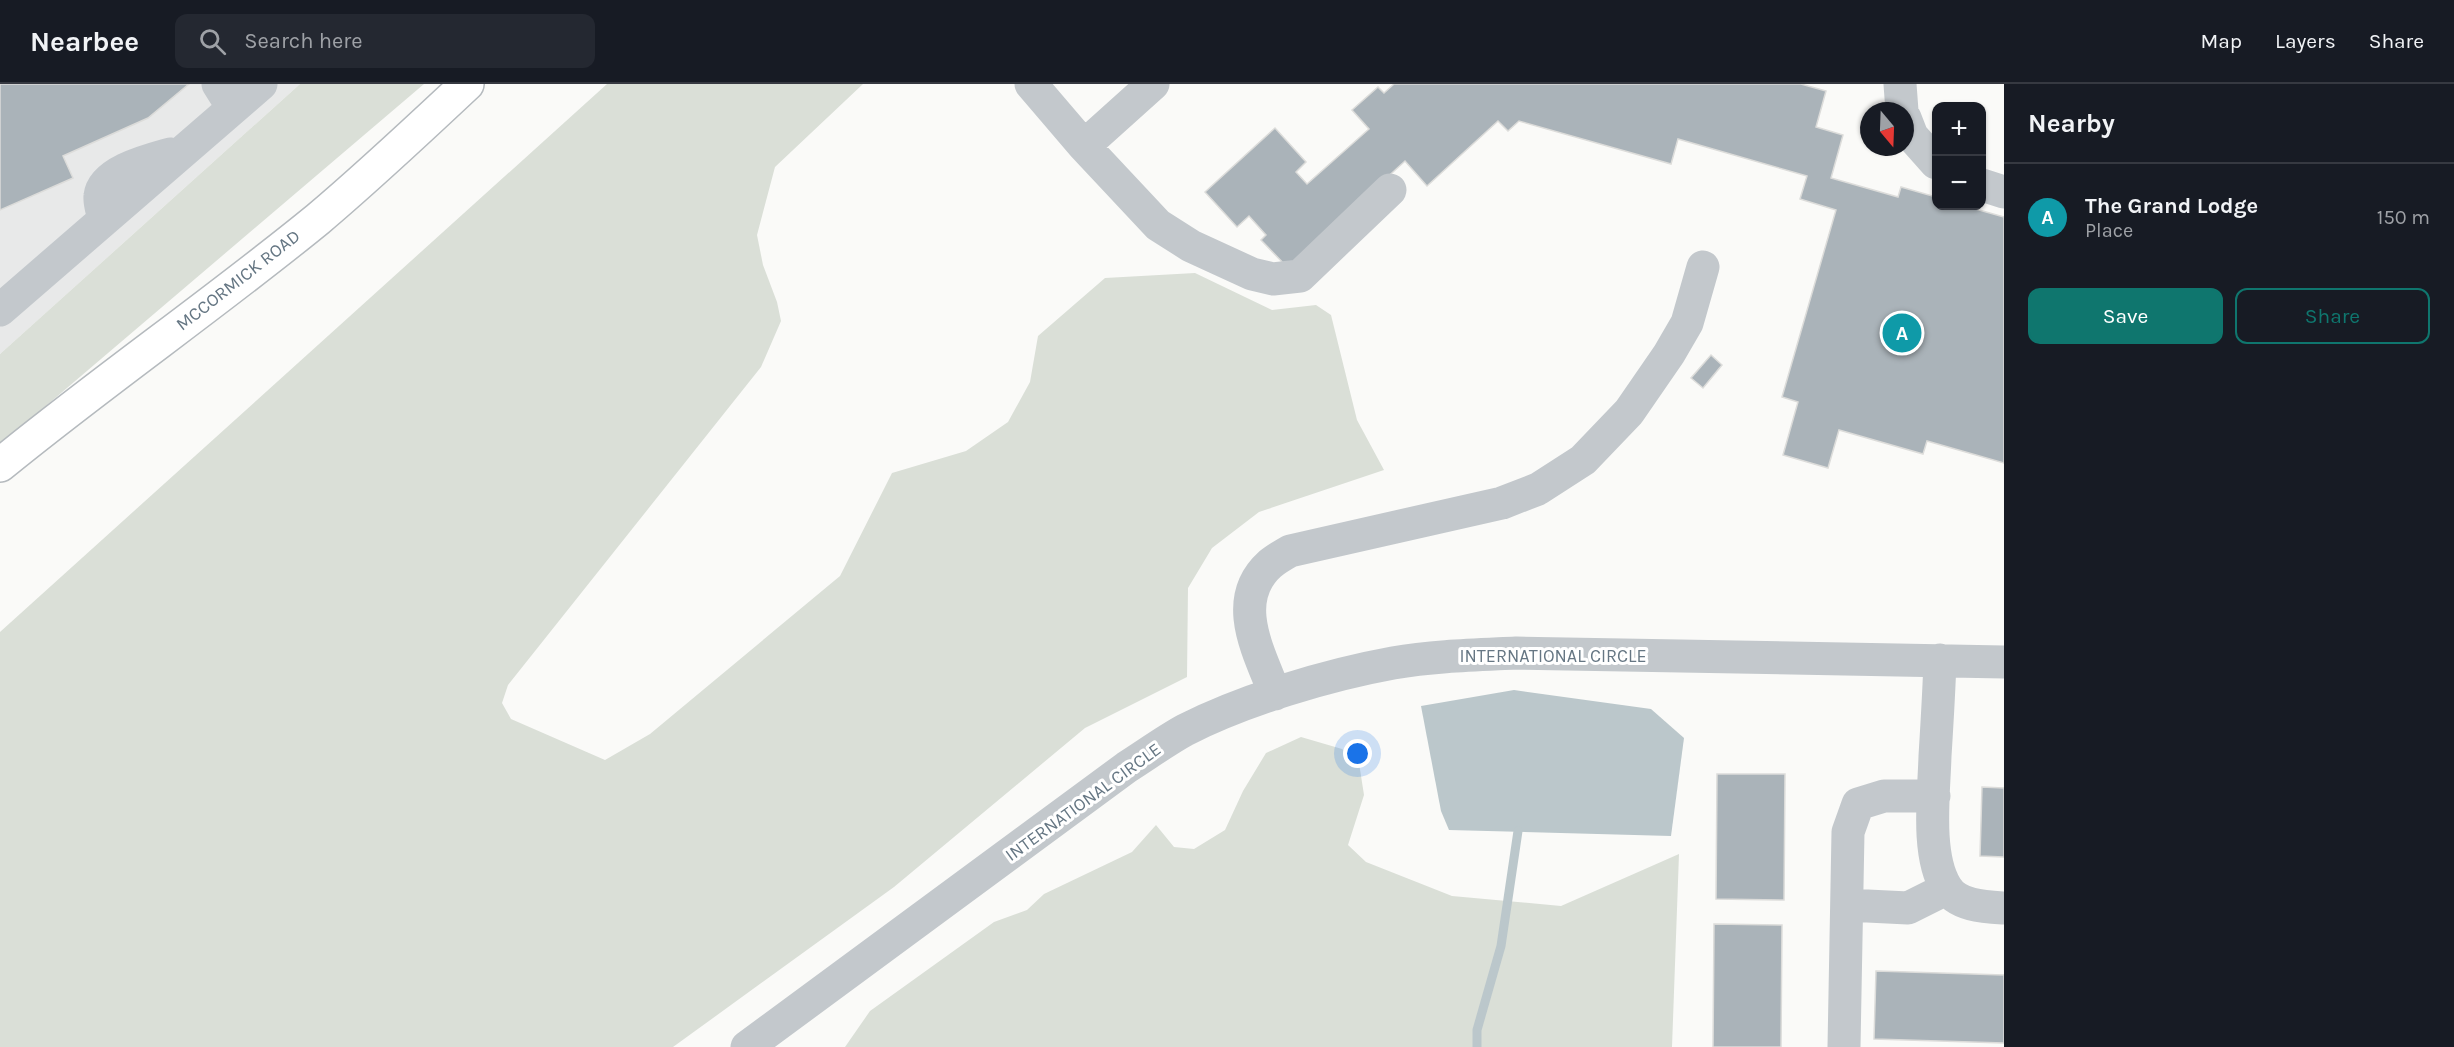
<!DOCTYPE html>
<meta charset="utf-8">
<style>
:root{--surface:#171b24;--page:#242831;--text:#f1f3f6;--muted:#9ea1a6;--line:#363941;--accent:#0f766e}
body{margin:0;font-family:Karla,sans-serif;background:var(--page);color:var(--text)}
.controls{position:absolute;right:18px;top:18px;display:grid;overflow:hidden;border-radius:12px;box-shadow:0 2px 4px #0004}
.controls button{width:54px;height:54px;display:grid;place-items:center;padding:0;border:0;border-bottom:2px solid var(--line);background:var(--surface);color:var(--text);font:30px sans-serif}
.compass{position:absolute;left:1860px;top:18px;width:54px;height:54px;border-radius:50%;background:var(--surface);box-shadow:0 2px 4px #0004;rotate:161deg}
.you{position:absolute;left:1358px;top:670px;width:21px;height:21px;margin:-15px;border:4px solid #fff;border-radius:50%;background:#1a73e8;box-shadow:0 0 0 9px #1a73e833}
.badge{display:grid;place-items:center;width:39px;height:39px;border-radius:50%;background:var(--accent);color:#fff;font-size:20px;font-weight:700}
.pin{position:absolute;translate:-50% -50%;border:3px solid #fff;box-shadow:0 2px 6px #0006}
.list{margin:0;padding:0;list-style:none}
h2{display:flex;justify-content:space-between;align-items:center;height:78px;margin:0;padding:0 24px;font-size:26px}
h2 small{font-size:20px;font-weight:400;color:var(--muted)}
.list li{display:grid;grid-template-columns:39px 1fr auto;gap:18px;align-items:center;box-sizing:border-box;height:108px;padding:0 24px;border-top:2px solid var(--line)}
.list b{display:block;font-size:22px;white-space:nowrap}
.list p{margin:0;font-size:20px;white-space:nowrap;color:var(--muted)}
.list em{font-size:20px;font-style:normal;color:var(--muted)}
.actions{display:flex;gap:12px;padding:18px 24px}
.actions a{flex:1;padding:14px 0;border:2px solid var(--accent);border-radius:12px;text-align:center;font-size:21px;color:var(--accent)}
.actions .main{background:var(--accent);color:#fff}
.icon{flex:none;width:33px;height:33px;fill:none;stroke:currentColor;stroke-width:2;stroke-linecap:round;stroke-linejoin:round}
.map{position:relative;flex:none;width:2004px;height:963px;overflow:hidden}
header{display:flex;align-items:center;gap:36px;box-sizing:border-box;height:84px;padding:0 30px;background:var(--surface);border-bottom:2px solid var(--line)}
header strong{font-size:28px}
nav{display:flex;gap:33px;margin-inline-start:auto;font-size:21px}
.search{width:420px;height:54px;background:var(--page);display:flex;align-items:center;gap:15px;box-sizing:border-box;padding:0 21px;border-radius:12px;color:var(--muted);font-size:22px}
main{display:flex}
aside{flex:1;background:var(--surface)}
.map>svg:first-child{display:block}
.built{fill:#e8e9e9}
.green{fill:#dadfd7}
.water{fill:#bbc7cb}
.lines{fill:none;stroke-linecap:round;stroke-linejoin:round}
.stream{stroke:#bbc7cb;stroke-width:9}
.building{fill:#aab3b9;stroke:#dcdcda;stroke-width:1.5}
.major-casing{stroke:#b5babe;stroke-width:36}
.minor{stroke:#c3c8cc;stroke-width:33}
.major{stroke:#fff;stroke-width:33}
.labels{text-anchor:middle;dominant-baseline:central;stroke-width:6;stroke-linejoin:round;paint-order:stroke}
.street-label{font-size:18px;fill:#657683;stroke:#fff}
</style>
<header>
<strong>Nearbee</strong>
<div class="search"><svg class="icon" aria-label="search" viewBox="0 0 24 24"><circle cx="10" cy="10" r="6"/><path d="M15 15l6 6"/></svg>Search here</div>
<nav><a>Map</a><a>Layers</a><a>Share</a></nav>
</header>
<main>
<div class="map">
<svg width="2004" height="963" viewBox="0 0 2004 963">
<rect width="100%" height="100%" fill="#fafaf8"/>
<path class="built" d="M 0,0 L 300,0 L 0,270 Z"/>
<path class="green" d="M 300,0 L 424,0 L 0,361 L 0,270 Z
M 607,0 L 863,0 L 775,83 L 757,151 L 763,181 L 777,218 L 781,237 L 761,283 L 508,601 L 502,619 L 511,635 L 605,676 L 650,650 L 840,492 L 892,389 L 966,367 L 1008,338 L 1030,298 L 1038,252 L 1105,194 L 1195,189 L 1272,226 L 1316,221 L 1331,231 L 1357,336 L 1384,386 L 1259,428 L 1212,464 L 1188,504 L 1187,593 L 1085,644 L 894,803 L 673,963 L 0,963 L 0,548 Z
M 1301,653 L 1342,665 L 1359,679 L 1364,711 L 1348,761 L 1366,778 L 1452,812 L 1561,822 L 1679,770 L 1672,963 L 845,963 L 870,927 L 994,838 L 1027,826 L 1044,810 L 1132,768 L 1156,741 L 1174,763 L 1194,765 L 1225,746 L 1243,707 L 1266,669 Z"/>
<path class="water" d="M 1514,606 L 1651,625 L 1684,654 L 1671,752 L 1449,746 L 1441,727 L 1421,622 Z"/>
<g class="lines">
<path class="stream" d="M 1477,963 L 1477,946 L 1501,862 L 1518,747"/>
</g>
<path class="building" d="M 0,0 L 189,0 L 148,34 L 63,72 L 73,94 L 0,126 Z
M 1394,0 L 1801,0 L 1826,7 L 1816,43 L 1843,51 L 1831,94 L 1898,113 L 1901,103 L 1936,113 L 1936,122 L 1965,122 L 2004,133 L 2004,379 L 1927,357 L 1923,370 L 1839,346 L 1828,384 L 1783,371 L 1798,318 L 1782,313 L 1836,126 L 1800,115 L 1807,92 L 1678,55 L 1671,80 L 1519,37 L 1508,47 L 1498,37 L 1427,102 L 1405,77 L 1288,184 L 1261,156 L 1266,151 L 1249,132 L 1237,143 L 1205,108 L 1275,44 L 1306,78 L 1296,88 L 1307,100 L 1369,45 L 1352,26 L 1378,3 L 1384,9 Z
M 1711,271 L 1722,281 L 1703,304 L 1691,294 Z
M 1717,690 L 1785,690 L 1784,816 L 1716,815 Z
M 1982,703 L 2004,704 L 2004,773 L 1980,772 Z
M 1714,840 L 1782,841 L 1781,963 L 1713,963 Z
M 1876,887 L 2004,891 L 2004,959 L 1874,955 Z"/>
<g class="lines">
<defs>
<path id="major" d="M 0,381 C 104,296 214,220 318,135 C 369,92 418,46 467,0"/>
</defs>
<use href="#major" class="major-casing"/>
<path class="minor" d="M 218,0 L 233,24
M 1031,0 L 1084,62 L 1158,141 L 1191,162 L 1252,190 L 1273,195 L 1300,192 L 1390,106
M 1900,0 L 1902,27
M 1905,34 L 1912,52 L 1936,79
M 1084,62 L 1153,0
M 1982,101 L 2004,108
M 104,136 C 103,129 99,119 100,112 C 103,87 149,76 170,70
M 0,226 L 261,0
M 1940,576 C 1939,608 1937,640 1935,672 C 1934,709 1926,771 1946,803 C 1957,822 1985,823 2004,824
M 1275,610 C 1260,570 1229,517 1270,480 C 1276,475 1283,471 1290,467 L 1502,419 L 1538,405 L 1583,376 L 1629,328 L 1669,270 L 1687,239 L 1703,183
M 1847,821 L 1908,824 L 1946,805
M 747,963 L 1127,683 C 1146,671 1165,657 1185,646 C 1244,616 1327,591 1393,579 C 1434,572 1475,571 1516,569 L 2004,578
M 1844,963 L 1848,748 L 1858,720 L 1884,712 L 1934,712"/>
<use href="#major" class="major"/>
</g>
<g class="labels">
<g class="street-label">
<text transform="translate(238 196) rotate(-38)">MCCORMICK ROAD</text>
<text x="1553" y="572">INTERNATIONAL CIRCLE</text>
<text transform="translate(1083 718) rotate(-36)">INTERNATIONAL CIRCLE</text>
</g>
</g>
</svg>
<div class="controls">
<button>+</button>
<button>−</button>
</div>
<svg class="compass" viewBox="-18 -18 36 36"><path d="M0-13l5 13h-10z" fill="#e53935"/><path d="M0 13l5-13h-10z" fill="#9ea1a6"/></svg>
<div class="you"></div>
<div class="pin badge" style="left:1902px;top:249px;background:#0f9aa8">A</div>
</div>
<aside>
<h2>Nearby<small></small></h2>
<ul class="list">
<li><span class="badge" style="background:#0f9aa8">A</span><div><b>The Grand Lodge</b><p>Place</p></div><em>150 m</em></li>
</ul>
<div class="actions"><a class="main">Save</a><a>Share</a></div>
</aside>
</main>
